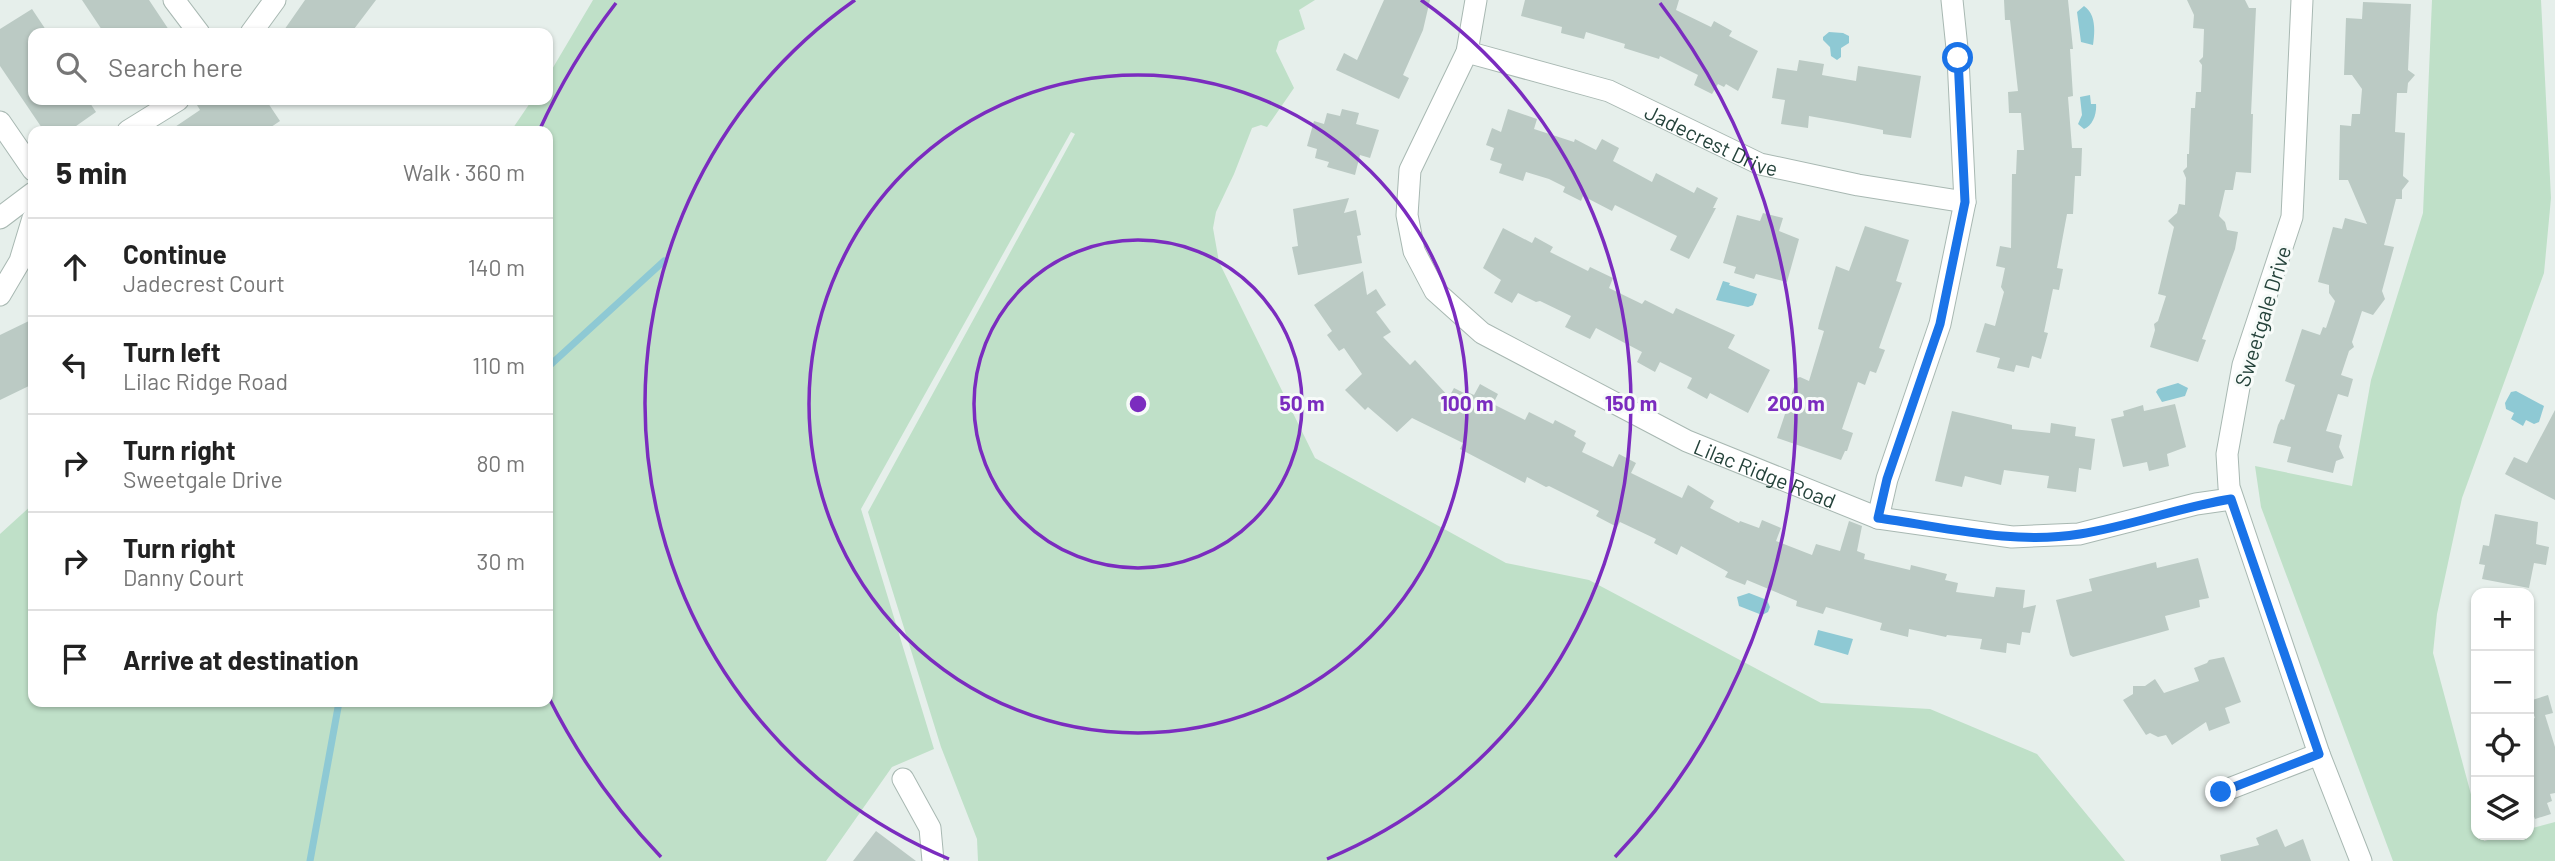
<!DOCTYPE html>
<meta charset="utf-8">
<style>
:root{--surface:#fff;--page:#f6f6f6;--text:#222;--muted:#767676;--line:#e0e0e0}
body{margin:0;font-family:Barlow,sans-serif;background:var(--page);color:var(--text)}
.controls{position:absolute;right:21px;bottom:21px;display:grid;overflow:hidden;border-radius:14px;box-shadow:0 2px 5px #0004}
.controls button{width:63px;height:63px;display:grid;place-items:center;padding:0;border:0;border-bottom:2px solid var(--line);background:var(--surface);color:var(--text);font:35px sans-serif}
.stop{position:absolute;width:21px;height:21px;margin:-16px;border:5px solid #1a73e8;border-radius:50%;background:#fff}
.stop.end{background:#1a73e8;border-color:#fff;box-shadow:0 2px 7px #0008}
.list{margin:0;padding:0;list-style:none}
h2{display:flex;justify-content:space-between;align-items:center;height:91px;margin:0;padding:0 28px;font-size:30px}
h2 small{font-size:23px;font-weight:400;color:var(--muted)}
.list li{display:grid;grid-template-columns:46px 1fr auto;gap:21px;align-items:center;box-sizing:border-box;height:98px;padding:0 28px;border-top:2px solid var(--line)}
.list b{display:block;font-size:26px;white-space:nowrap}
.list p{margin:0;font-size:23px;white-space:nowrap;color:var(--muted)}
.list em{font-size:23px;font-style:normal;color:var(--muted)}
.icon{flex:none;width:38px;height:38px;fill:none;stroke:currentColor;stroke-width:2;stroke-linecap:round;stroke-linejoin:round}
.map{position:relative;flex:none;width:2555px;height:861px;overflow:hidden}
.search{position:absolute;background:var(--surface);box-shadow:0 2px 5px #0004;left:28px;top:28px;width:525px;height:77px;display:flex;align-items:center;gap:18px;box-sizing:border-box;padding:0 24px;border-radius:14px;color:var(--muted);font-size:26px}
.panel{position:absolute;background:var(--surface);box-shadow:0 2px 5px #0004;left:28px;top:126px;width:525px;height:581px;border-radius:14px}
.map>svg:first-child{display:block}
.green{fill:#bfe0c8}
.water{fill:#8ec9d4}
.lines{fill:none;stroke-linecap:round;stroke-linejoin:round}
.stream{stroke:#8ec9d4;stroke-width:7}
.building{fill:#bbcac4}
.street-casing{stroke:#a8b8b2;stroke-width:23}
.street{stroke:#fff;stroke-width:21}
.route{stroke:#1a73e8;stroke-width:9}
.ring{fill:none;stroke:#7b2cbf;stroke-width:3.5}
.labels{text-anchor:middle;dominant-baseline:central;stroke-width:6;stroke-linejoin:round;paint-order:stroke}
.street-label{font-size:21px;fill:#24423a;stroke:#f7fbf9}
.centre{fill:#7b2cbf;stroke:#f7fbf9;stroke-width:3.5}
.ring-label{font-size:21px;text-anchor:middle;font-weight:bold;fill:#7b2cbf;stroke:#f7fbf9;stroke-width:6;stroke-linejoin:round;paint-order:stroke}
</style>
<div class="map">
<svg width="2555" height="861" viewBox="0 0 2555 861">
<rect width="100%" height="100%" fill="#e6efeb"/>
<path class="green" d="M 593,0 L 1315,0 L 1299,10 L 1305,29 L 1279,41 L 1276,51 L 1294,88 L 1267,127 L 1261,125 L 1252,128 L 1234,174 L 1216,212 L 1213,228 L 1219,262 L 1315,458 L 1506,563 L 1589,580 L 1821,703 L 1930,709 L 2037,754 L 2125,861 L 978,861 L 977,839 L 941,747 L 868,512 L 1075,134 L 1071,132 L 861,509 L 934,749 L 892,767 L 826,861 L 0,861 L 0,534 L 33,504 L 33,702 L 548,702 L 548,131 L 511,131 L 532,100 L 548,100 L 548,76 Z
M 2432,0 L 2541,0 L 2551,198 L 2544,273 L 2462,498 L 2437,614 L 2433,653 L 2476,813 L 2476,835 L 2482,835 L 2484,841 L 2506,835 L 2529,835 L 2529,829 L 2555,822 L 2555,861 L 2393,861 L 2261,507 L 2255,466 L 2352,486 L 2371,380 L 2423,213 Z"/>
<path class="water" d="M 2084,6 C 2096,14 2095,31 2093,45 L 2081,42 L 2077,12 Z
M 1829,32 L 1843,33 L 1849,36 L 1849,43 L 1841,48 L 1841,57 L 1837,60 L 1831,56 L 1830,47 L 1823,40 L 1823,37 Z
M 2090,95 L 2091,104 L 2096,104 C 2097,113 2093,126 2084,129 L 2078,124 L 2082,115 L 2080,97 Z
M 1723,281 L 1730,283 L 1729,285 L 1757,294 L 1753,305 L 1748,307 L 1716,300 Z
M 2178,383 L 2188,388 L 2185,396 L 2162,402 L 2156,392 L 2158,389 Z
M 2516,391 L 2544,406 L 2539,422 L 2534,424 L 2526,420 L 2523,426 L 2511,419 L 2514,413 L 2506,409 L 2505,403 L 2511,392 Z
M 1749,593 L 1767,600 L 1770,607 L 1768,612 L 1762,615 L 1739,606 L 1737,597 Z
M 1818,630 L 1853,639 L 1848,655 L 1814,645 Z"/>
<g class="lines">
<path class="stream" d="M 548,367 L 664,261
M 310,861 L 339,702"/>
</g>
<path class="building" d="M 82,0 L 149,0 L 171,33 L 104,33 Z
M 305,0 L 376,0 L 351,33 L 282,33 Z
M 1384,0 L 1430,0 L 1423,30 L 1403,75 L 1409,78 L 1399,99 L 1336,70 L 1344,53 L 1357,60 Z
M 1525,0 L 1679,0 L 1676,10 L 1711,27 L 1714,21 L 1732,31 L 1729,36 L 1758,51 L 1738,91 L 1726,84 L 1724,87 L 1718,84 L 1712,94 L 1694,85 L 1698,75 L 1660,56 L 1659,59 L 1624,48 L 1625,44 L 1586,32 L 1584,39 L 1561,33 L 1562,27 L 1521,16 Z
M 2004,0 L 2068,0 L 2073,49 L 2070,49 L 2073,96 L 2068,97 L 2072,148 L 2082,148 L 2081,176 L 2075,176 L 2073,214 L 2067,214 L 2057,268 L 2063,269 L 2059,290 L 2053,289 L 2044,332 L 2048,333 L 2041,359 L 2032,356 L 2029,368 L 2016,365 L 2014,372 L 1997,368 L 2000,358 L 1976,352 L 1985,323 L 1995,326 L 2004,292 L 2001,287 L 2005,268 L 1996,266 L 2000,246 L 2011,248 L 2012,174 L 2016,174 L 2017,150 L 2024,150 L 2021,113 L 2009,113 L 2008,92 L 2018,91 L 2010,20 L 2005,20 Z
M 2187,0 L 2245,0 L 2249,8 L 2256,8 L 2251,114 L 2253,114 L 2251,173 L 2236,172 L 2233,190 L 2225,190 L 2219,216 L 2225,222 L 2227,230 L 2238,232 L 2235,249 L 2202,339 L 2206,340 L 2198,362 L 2150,347 L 2155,330 L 2154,324 L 2158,321 L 2166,296 L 2158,294 L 2174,227 L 2168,221 L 2177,213 L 2179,204 L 2185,205 L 2186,178 L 2183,171 L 2187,167 L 2187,154 L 2189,154 L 2191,108 L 2195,108 L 2196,92 L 2201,92 L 2202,65 L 2199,61 L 2203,57 L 2204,29 L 2193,28 L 2194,15 Z
M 2363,2 L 2411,4 L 2408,70 L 2415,75 L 2408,83 L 2407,93 L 2397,93 L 2395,132 L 2405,133 L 2403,176 L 2409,181 L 2402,190 L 2402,199 L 2396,199 L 2384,245 L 2394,247 L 2382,291 L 2385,299 L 2373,315 L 2362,311 L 2352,342 L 2354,347 L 2349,351 L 2341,375 L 2353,379 L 2348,397 L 2338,394 L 2326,431 L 2342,435 L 2339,447 L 2344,458 L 2336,461 L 2333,473 L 2287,462 L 2291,447 L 2273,443 L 2278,425 L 2281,419 L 2284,420 L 2295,385 L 2285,381 L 2302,329 L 2320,335 L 2323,327 L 2326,328 L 2335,301 L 2329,293 L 2329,285 L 2318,282 L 2333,227 L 2342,229 L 2345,218 L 2367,224 L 2348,180 L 2339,180 L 2340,125 L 2351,126 L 2352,114 L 2360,114 L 2362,89 L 2352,75 L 2344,75 L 2346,18 L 2362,19 Z
M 32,9 L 48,33 L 33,33 L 33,100 L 88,100 L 96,112 L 69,131 L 44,131 L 0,66 L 0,29 Z
M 1799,60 L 1824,64 L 1822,75 L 1856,81 L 1858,66 L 1921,76 L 1911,138 L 1883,134 L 1883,130 L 1848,123 L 1809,116 L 1808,128 L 1781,124 L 1785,100 L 1772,98 L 1777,68 L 1797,71 Z
M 194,100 L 266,100 L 280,121 L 265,131 L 169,131 L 200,110 Z
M 1342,109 L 1359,113 L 1356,124 L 1379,130 L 1370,158 L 1360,155 L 1355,175 L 1327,167 L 1329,162 L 1315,158 L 1317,149 L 1307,146 L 1314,121 L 1324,124 L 1327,113 L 1340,116 Z
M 1508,109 L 1537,119 L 1534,129 L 1574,142 L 1575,139 L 1596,150 L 1602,139 L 1619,148 L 1613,161 L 1652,182 L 1656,173 L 1694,193 L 1697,187 L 1718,198 L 1713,208 L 1716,208 L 1689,259 L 1670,250 L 1677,236 L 1615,205 L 1612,211 L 1583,196 L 1581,201 L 1563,192 L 1565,187 L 1549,179 L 1526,172 L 1523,181 L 1499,173 L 1502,164 L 1490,160 L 1494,148 L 1486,145 L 1492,128 L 1501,132 Z
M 1349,198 L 1344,213 L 1356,210 L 1361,235 L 1357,236 L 1362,263 L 1298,275 L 1292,247 L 1298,246 L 1293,209 Z
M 1763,213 L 1783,218 L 1779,231 L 1799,239 L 1787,282 L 1756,274 L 1754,279 L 1734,273 L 1736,267 L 1723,263 L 1737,215 L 1760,221 Z
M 1865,226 L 1909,240 L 1896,281 L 1902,283 L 1879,348 L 1885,350 L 1876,373 L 1870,371 L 1865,385 L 1858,382 L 1842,429 L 1853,433 L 1847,451 L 1845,451 L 1841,460 L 1777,438 L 1797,378 L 1800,377 L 1809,381 L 1824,331 L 1818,329 L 1819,324 L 1836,266 L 1849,271 Z
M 1503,228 L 1532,243 L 1535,237 L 1553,247 L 1550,252 L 1588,271 L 1590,267 L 1613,278 L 1609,288 L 1642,304 L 1645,300 L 1673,314 L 1676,308 L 1735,335 L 1728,348 L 1770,370 L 1748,413 L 1710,393 L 1707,399 L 1687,388 L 1692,378 L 1660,362 L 1655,372 L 1637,362 L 1642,352 L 1596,328 L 1590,339 L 1565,327 L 1571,316 L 1540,301 L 1536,302 L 1518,293 L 1512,303 L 1494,293 L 1501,280 L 1483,268 Z
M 1363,271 L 1367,295 L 1376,289 L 1386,305 L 1376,312 L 1391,332 L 1383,337 L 1410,365 L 1415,360 L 1449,397 L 1454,388 L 1466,394 L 1467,392 L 1474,395 L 1480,384 L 1498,394 L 1493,404 L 1525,420 L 1529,412 L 1553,424 L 1555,420 L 1576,431 L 1574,436 L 1586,443 L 1582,452 L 1613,467 L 1619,454 L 1636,463 L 1631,473 L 1682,498 L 1688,485 L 1714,501 L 1710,508 L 1739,523 L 1740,521 L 1759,528 L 1762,520 L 1781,528 L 1776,541 L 1812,555 L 1816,544 L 1840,551 L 1849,521 L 1862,526 L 1857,551 L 1865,554 L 1864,559 L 1910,570 L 1911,565 L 1947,574 L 1945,580 L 1958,583 L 1956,592 L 1994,597 L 1996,587 L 2025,590 L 2023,608 L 2036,605 L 2030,633 L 2022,632 L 2020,645 L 2007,643 L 2006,653 L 1980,649 L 1982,639 L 1947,635 L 1946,637 L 1909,629 L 1908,637 L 1880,630 L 1882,623 L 1826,607 L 1823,614 L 1796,606 L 1797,601 L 1747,580 L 1745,585 L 1725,577 L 1728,572 L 1681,546 L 1677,555 L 1654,543 L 1656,539 L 1620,522 L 1617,527 L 1596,516 L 1599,511 L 1549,486 L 1546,487 L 1527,477 L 1525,483 L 1460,449 L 1463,443 L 1412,418 L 1397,432 L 1368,407 L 1365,410 L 1345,390 L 1362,374 L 1344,348 L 1339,351 L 1327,335 L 1332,331 L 1314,305 Z
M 33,319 L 33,384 L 0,400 L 0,335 Z
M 2175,404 L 2186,447 L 2167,454 L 2169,466 L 2149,471 L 2147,462 L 2123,467 L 2111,419 L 2124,416 L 2123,411 L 2143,405 L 2144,411 Z
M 2555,410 L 2555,500 L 2505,474 L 2514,457 L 2527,463 Z
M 1952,411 L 2012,425 L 2012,429 L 2050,433 L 2051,423 L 2076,427 L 2075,436 L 2095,439 L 2091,470 L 2079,468 L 2076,492 L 2047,488 L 2049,476 L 2004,470 L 2001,485 L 1965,476 L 1962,487 L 1935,481 Z
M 2495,514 L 2538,522 L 2536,544 L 2549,547 L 2546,565 L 2534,563 L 2529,588 L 2482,579 L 2485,565 L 2479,564 L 2483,545 L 2489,546 Z
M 2198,558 L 2209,598 L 2199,600 L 2200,607 L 2165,616 L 2169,630 L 2073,657 L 2070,655 L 2056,600 L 2092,591 L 2089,579 L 2156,562 L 2157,568 Z
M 2224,657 L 2241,702 L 2225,708 L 2230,723 L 2209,731 L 2206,722 L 2172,745 L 2166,735 L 2158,737 L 2150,733 L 2146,735 L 2123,700 L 2133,694 L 2133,686 L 2145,686 L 2155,679 L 2164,693 L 2199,681 L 2194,668 L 2207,663 L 2209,660 Z
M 2548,695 L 2553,713 L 2545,715 L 2555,747 L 2555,793 L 2550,794 L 2552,801 L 2547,803 L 2551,814 L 2535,819 L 2532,812 L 2529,813 L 2529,720 L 2535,718 L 2529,701 Z
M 2277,829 L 2285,847 L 2303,839 L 2311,861 L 2221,861 L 2220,855 L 2259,845 L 2256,838 Z
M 876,831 L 916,861 L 853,861 Z"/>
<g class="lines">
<defs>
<g id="street">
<path d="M 174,0 L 199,33"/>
<path id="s1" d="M 1476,0 L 1467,52 L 1410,170 L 1407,215 L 1414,251 L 1435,291 L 1482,333 L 1687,441 L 1878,518 L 2012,537 L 2079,534 L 2196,504 L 2231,499"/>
<path d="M 2302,0 L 2292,217 L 2243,365 L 2227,454 L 2229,487 L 2319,754 L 2361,861"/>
<path d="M 251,33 L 275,0"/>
<path id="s2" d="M 1467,52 L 1609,91 L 1760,164 L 1858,185 L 1965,202"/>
<path d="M 0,122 L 33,170"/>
<path d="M 128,131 L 178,100"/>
<path d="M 0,218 L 33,193"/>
<path d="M 0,295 L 20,261 L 33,218"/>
<path d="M 1878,518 L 1887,479 L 1940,324 L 1965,202 L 1958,58 L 1952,0"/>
<path d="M 903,779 L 930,828 L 933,861"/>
<path d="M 2221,792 L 2319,754"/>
</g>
</defs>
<use href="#street" class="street-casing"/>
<use href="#street" class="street"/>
</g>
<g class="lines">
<path class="route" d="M 1958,58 L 1965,202 L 1940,324 L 1887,479 L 1878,518 C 1944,527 2014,545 2080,534 C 2131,526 2180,507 2231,499 L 2319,754 L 2221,792"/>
</g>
<g class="ring">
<circle cx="1138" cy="404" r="164"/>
<circle cx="1138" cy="404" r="329"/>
<path d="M949 859A493 493 0 0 1 855 0M1421 0A493 493 0 0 1 1327 859"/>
<path d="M661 857A658 658 0 0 1 549 698M539 131A658 658 0 0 1 616 3M1660 3A658 658 0 0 1 1615 857"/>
</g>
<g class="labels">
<g class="street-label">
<text stroke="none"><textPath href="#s2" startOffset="261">Jadecrest Drive</textPath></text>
<text transform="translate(2262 316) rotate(-73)">Sweetgale Drive</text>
<text stroke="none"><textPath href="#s1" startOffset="690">Lilac Ridge Road</textPath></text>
</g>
</g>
<circle cx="1138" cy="404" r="10" class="centre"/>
<g class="ring-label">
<text x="1302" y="411">50 m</text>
<text x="1467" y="411">100 m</text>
<text x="1631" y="411">150 m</text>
<text x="1796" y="411">200 m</text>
</g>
</svg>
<div class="controls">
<button>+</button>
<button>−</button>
<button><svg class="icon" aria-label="locate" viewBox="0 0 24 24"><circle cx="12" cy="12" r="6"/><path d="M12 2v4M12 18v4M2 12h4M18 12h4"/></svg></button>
<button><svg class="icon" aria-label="layers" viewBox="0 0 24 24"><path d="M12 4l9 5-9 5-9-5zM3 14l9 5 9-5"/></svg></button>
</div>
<div class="stop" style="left:1958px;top:58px"></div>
<div class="stop end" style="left:2221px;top:792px"></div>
<div class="search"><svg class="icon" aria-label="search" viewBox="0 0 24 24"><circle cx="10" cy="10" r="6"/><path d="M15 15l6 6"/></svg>Search here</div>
<section class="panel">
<h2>5 min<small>Walk · 360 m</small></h2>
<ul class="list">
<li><svg class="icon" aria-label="ahead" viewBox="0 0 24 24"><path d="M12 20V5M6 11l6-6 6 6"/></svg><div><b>Continue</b><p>Jadecrest Court</p></div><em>140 m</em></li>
<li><svg class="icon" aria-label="left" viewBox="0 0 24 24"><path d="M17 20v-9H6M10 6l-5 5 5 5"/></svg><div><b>Turn left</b><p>Lilac Ridge Road</p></div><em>110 m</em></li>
<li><svg class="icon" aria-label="right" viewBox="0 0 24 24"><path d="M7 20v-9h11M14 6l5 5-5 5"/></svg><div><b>Turn right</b><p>Sweetgale Drive</p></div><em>80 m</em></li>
<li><svg class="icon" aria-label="right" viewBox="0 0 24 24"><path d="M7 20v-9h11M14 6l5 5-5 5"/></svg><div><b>Turn right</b><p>Danny Court</p></div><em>30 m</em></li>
<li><svg class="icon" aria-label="arrive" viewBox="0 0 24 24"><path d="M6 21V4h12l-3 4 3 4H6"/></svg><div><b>Arrive at destination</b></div></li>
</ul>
</section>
</div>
